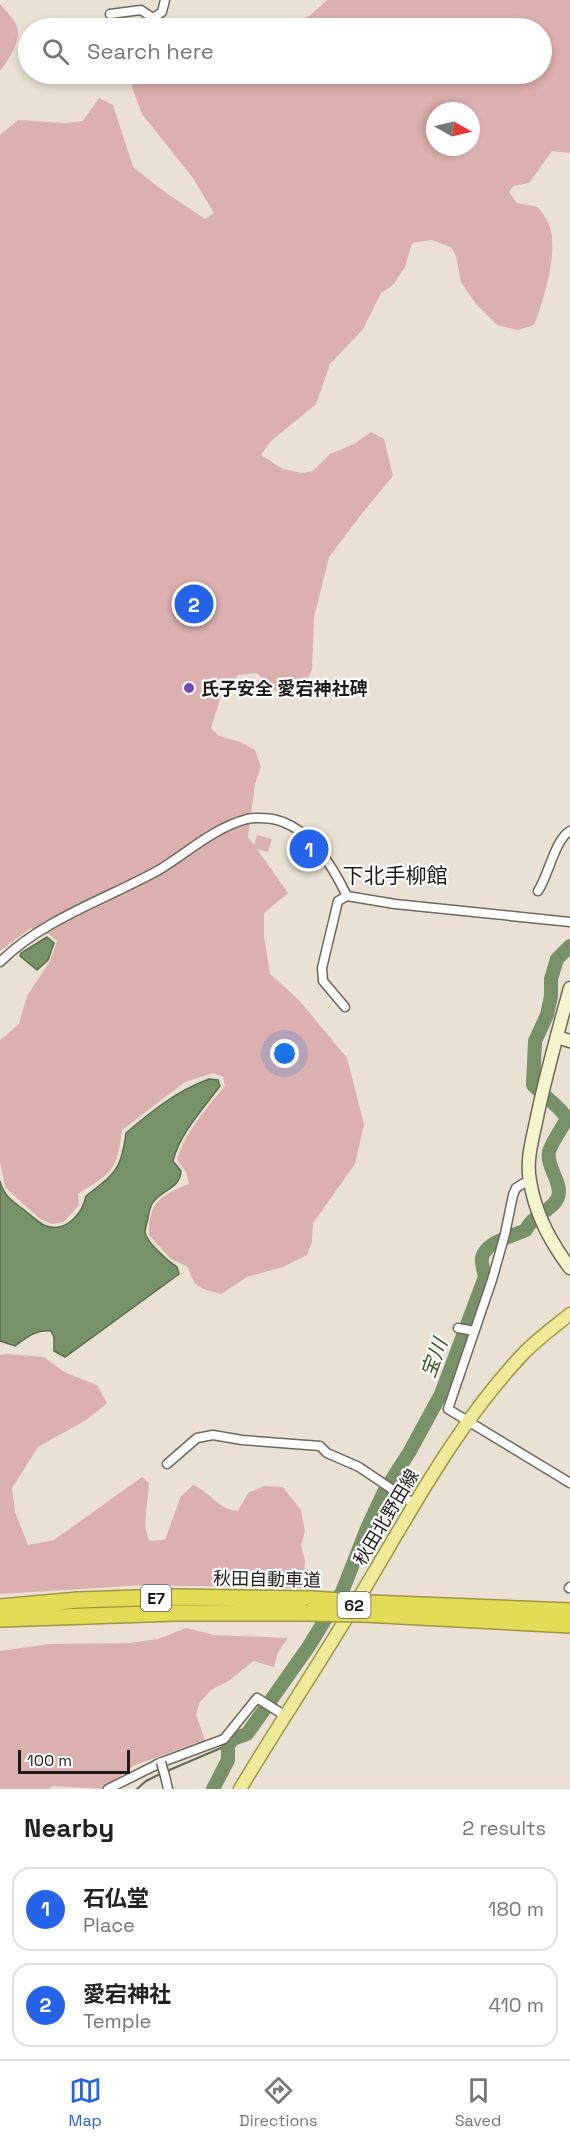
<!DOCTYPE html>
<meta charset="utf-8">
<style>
:root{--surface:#fff;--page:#f6f6f6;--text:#222;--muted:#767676;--line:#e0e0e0;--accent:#2563eb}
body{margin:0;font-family:"Space Grotesk","Noto Sans JP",sans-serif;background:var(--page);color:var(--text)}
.compass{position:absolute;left:426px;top:102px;width:54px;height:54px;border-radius:50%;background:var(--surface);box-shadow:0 3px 9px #0003;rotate:98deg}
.scale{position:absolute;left:18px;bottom:15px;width:112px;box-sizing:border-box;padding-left:6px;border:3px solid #1e1b17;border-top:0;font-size:16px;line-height:21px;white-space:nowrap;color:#1e1b17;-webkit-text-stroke:4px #fff;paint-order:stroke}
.you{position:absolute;left:285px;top:1054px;width:21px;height:21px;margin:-15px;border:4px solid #fff;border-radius:50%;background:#1a73e8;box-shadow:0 0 0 9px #1a73e833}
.badge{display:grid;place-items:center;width:39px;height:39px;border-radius:50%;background:var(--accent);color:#fff;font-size:20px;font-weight:700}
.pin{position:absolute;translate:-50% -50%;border:3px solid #fff;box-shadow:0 2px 6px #0006}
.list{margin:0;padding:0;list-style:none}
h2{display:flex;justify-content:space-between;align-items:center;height:78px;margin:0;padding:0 24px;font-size:26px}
h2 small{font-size:20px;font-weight:400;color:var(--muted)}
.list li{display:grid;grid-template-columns:39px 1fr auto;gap:18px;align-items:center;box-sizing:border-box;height:84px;margin:0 12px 12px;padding:0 12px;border:2px solid var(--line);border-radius:18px}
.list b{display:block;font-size:22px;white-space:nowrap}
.list p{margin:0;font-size:20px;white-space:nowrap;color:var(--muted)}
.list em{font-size:20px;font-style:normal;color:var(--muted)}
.icon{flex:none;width:33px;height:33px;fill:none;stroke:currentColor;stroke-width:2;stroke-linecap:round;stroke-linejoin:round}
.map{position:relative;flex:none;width:570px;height:1789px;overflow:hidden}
.search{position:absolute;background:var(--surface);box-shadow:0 3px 9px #0003;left:18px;right:18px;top:18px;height:66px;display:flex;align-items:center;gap:15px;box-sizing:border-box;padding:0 21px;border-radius:33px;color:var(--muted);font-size:22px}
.sheet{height:270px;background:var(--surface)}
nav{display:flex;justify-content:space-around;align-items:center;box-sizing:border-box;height:84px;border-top:2px solid var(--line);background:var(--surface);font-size:16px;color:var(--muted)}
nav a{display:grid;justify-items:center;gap:3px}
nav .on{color:var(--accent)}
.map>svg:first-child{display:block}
.green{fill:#dcb0ae;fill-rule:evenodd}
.water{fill:#779268;stroke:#5c6e50;stroke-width:1.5}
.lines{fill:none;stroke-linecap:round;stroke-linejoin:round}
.stream{stroke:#5c6e50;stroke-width:2}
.river{stroke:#779268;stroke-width:14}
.street-casing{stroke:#70685d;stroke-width:11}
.secondary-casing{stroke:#70685d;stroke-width:15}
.primary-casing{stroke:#9d9841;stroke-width:15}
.highway-casing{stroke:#9d9841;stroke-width:18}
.street{stroke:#fff;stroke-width:8}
.secondary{stroke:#f6f4cd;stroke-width:12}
.primary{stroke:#eeea9a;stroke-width:12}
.highway{stroke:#e2dc57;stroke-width:15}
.street-bridge-casing{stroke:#70685d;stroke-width:11;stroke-linecap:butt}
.highway-bridge-casing{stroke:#9d9841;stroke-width:18;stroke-linecap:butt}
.street-bridge{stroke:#fff;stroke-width:8}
.highway-bridge{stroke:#e2dc57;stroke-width:15}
.poi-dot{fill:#7646be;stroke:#fff;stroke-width:2}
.labels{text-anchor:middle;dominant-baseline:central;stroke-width:4.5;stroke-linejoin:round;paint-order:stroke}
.shield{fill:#fff;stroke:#625f5d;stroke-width:1.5}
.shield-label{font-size:16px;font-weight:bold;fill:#1e1b17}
.poi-label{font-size:18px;font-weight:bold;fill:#1e1b17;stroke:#fff;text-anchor:start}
.street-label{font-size:18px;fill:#1e1b17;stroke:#fff}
.water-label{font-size:20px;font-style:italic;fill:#35591c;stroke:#fff}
.quarter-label{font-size:21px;fill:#1e1b17;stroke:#fff}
</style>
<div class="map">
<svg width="570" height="1789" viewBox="0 0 570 1789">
<rect width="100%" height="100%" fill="#eae1d4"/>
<path class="green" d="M 327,0 L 570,0 L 570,153 L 552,151 L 529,183 L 513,186 L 509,192 L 517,203 L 538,207 C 542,213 548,220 550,227 C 558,253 544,300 534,325 L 518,330 L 497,325 L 476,304 L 461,282 L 456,256 L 451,247 L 432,240 L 412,243 L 405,267 L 393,285 L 381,293 L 363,329 L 330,364 L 316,404 L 270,442 L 261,455 L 283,469 L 302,473 L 313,471 L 330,454 L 354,444 L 371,432 L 384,439 L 393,476 L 360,516 L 329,557 L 314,617 L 312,670 L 301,691 L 284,698 L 268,685 L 257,673 L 238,675 L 221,696 L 211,728 L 219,736 L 241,742 L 255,750 L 261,767 L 255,784 L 248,837 L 254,845 L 257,835 L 272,839 L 268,852 L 257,849 L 288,893 L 264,913 L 264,936 L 270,974 L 298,999 L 347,1058 L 364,1125 L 355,1164 L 313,1223 L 312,1242 L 307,1255 L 283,1267 L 247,1277 L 221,1294 C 202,1289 193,1288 188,1267 L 171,1259 L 149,1235 C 149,1202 159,1196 189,1184 L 186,1172 L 177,1160 C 185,1132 207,1108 225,1086 L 223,1077 L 213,1073 L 185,1082 L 122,1130 C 117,1172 112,1172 78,1194 L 79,1205 L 64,1222 L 52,1224 L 40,1219 L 5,1187 L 0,1162 L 0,1040 L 19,1024 L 27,996 L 50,961 L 57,941 L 49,934 L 31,928 L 0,951 L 0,135 L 18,120 L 66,123 L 83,121 L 99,98 L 113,105 L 133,167 L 166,193 L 205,219 L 214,213 L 193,178 L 142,114 L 132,87 L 136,74 L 542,74 L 542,28 L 287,28 L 312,14 ZM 435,111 L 471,111 L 471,147 L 435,147 Z
M 0,4 C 6,11 18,22 18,32 C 18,45 8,61 0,71 Z
M 7,1354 L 44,1357 L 66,1373 L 97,1385 L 107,1403 L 88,1419 L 38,1447 L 12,1488 L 15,1512 L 28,1545 L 54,1540 L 142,1477 L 149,1483 L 145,1525 L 149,1541 L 165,1540 L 181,1496 L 193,1485 C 210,1492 219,1510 238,1511 L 248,1493 L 264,1486 L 283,1487 L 301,1510 L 305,1532 L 301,1545 L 305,1561 L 303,1588 L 145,1585 L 0,1594 L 0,1355 Z
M 186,1628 L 214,1635 L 288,1638 L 278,1652 L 274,1667 L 253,1661 L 230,1680 L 211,1690 L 200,1702 L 196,1715 L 205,1740 L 135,1765 L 103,1789 L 53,1786 L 49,1789 L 0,1789 L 0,1651 L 50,1644 L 130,1643 L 158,1639 Z"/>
<path class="water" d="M 47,937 L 54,943 L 48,960 L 37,970 L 20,956 L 21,953 Z
M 209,1079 L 218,1080 L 220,1086 C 203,1109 180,1133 173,1161 L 181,1171 C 180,1188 164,1189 154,1201 C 150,1205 149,1212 148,1218 C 147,1223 145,1228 145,1232 C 146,1242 169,1262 177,1267 L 179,1274 L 65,1357 L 54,1351 L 54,1337 L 51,1331 C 36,1329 26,1338 15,1346 L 0,1341 L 0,1181 C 3,1195 12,1201 23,1209 C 30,1214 38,1223 46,1226 C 66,1233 83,1213 86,1196 C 115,1173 121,1171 126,1133 C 153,1110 175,1092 209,1079 Z"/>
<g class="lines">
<path class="stream" d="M 167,1771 L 228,1745
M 137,1789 L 146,1781 L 162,1773"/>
<path class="river" d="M 213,1789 L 228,1760 L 228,1745 L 233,1739 L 247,1734 L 309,1646 L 342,1592 L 368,1526 L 384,1492 L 410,1451 L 441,1394 L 485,1277 C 484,1271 481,1264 482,1258 C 485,1242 513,1236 526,1230 C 532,1215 554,1210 558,1197 C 563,1183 546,1167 549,1152 C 550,1145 563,1127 567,1118 C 558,1105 544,1096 533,1085 L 535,1041 L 547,1015 L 551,996 L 551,979 L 557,959 L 570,946"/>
<defs>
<path id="street" d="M 110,14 L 141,10 L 153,18 L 162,12 L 165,0
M 538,891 C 548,877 555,839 570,831
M 0,962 C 44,919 104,900 157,871 C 186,854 213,828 247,819 C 257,817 274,818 283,822 C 313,833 334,869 347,896
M 345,1007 L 323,981 L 322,968 L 338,901 L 347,896 L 395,904 L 570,922
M 529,1180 L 516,1188 L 513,1195 L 505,1234 L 492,1280 L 448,1409 L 570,1483
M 458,1328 L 474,1331
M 167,1464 L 197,1438 L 213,1435 L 242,1440 L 320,1446 L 327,1453 L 359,1467 L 414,1504
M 569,1588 L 570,1587
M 157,1764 L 224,1739 L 257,1698 L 284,1715
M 165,1776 L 168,1789
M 108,1789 L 160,1763"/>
<path id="secondary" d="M 570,988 C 558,1032 545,1077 536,1122 C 532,1141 526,1161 530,1181 C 535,1213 551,1243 570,1268
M 557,1037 L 570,1041"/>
<path id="primary" d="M 240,1789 C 273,1734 308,1681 341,1627 C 399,1535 447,1435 522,1355 C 536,1340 554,1327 570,1314"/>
<path id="highway" d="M 369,1603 L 570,1611
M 0,1607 L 78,1600 L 168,1597 L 312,1599
M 363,1614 L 570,1625
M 0,1619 L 176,1613 L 306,1613"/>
</defs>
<use href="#street" class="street-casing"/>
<use href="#secondary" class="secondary-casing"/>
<use href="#primary" class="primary-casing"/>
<use href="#highway" class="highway-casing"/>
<use href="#street" class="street"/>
<use href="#secondary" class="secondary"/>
<use href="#primary" class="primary"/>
<use href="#highway" class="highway"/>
<defs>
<path id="street-bridge" d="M 161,1762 L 165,1776"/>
<path id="highway-bridge" d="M 312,1599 L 369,1603
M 306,1613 L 363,1614"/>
</defs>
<use href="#street-bridge" class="street-bridge-casing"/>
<use href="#highway-bridge" class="highway-bridge-casing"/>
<use href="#street-bridge" class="street-bridge"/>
<use href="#highway-bridge" class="highway-bridge"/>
</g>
<circle class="poi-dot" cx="189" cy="688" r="6"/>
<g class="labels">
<g class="shield">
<rect x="141" y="1585" width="30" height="26" rx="4.5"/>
<rect x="337.5" y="1592" width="33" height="26" rx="4.5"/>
</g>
<g class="shield-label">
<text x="156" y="1598">E7</text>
<text x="354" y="1605">62</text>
</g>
<g class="poi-label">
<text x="201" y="688">氏子安全 愛宕神社碑</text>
</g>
<g class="street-label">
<text transform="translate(386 1517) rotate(-59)">秋田北野田線</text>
<text transform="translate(267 1579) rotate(1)">秋田自動車道</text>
</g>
<g class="water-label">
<text transform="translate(434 1358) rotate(-70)">宝川</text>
</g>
<g class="quarter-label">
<text x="395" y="875">下北手柳館</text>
</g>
</g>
</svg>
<svg class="compass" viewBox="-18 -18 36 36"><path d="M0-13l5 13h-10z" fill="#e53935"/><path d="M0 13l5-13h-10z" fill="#767676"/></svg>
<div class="scale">100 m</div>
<div class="you"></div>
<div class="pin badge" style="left:309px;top:849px">1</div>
<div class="pin badge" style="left:194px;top:604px">2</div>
<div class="search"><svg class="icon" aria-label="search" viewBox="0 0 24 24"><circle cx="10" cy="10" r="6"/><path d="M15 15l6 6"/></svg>Search here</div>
</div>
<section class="sheet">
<h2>Nearby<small>2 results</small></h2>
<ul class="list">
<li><span class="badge">1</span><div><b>石仏堂</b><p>Place</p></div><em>180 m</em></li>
<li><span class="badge">2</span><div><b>愛宕神社</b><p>Temple</p></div><em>410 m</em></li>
</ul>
</section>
<nav>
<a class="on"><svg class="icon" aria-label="map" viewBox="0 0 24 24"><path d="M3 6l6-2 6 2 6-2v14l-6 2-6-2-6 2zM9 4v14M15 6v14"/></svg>Map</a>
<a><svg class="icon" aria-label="directions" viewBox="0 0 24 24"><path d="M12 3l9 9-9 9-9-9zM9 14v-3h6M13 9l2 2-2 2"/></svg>Directions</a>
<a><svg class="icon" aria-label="saved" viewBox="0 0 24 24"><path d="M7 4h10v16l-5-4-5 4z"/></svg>Saved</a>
</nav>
